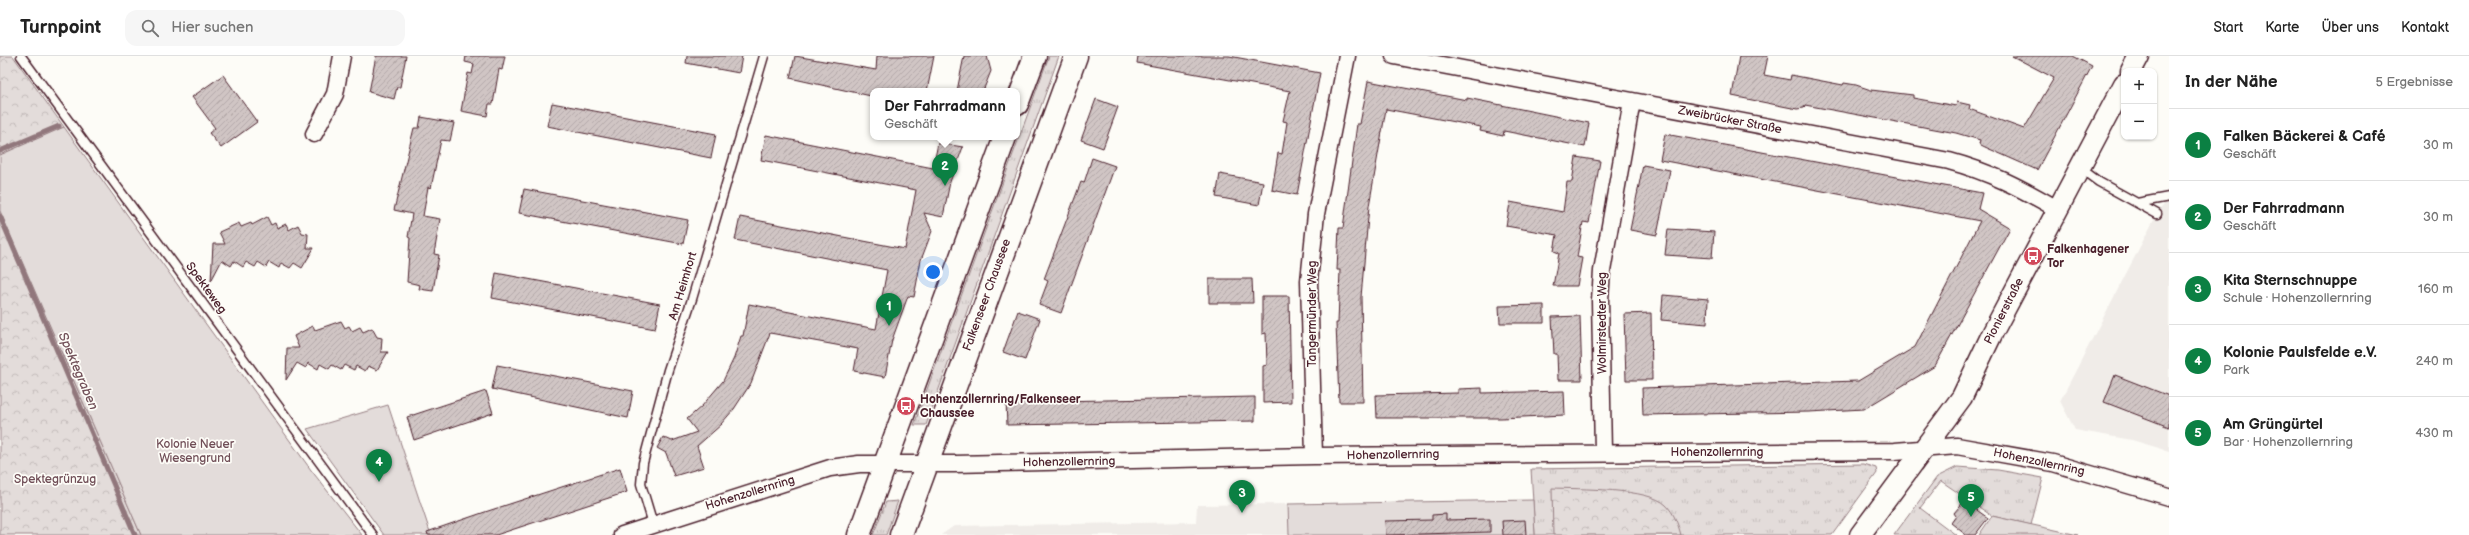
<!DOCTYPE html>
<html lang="de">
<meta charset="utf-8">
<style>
:root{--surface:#fff;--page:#f6f6f6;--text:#222;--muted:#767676;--line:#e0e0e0;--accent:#0b8043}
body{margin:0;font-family:"Balsamiq Sans",sans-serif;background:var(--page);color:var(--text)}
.controls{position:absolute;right:12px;top:12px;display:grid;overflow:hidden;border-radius:8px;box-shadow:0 1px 3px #0004}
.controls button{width:36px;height:36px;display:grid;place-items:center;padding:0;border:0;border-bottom:1px solid var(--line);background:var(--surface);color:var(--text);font:20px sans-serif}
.you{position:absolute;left:933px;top:216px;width:14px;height:14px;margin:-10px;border:3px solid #fff;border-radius:50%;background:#1a73e8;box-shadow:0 0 0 6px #1a73e833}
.badge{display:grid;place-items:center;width:26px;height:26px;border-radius:50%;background:var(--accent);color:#fff;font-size:13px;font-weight:700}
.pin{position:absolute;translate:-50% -33px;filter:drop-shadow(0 1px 2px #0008)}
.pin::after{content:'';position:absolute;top:21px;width:14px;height:12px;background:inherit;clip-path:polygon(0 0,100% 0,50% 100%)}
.popup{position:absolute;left:870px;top:32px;width:150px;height:52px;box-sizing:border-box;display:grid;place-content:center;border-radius:8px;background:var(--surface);filter:drop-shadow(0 1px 3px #0005);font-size:13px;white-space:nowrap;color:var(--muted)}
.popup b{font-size:15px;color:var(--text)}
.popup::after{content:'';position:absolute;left:50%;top:100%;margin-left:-8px;border:8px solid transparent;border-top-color:var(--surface)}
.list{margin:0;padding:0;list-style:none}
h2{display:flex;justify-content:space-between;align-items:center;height:52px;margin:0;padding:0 16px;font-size:17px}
h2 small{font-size:13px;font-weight:400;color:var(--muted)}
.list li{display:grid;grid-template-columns:26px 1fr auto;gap:12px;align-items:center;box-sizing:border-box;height:72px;padding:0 16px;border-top:1px solid var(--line)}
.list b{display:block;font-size:15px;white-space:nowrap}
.list p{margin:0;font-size:13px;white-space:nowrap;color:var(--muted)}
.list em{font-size:13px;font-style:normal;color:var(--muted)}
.icon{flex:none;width:22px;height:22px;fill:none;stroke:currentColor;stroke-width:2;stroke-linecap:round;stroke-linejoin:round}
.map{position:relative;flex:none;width:2169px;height:479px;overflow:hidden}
header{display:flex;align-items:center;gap:24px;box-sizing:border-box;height:56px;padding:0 20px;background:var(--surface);border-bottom:1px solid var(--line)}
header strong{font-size:19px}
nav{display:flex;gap:22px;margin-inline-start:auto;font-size:14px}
.search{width:280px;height:36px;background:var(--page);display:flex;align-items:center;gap:10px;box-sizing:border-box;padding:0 14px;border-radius:12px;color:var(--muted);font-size:15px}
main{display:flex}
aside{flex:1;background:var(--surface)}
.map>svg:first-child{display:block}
.built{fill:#f0ece8}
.grass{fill:url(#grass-tufts);stroke:#967e82}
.park{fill:url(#park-crowns);stroke:#967e82}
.garden{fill:#e3dcda;stroke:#967e82}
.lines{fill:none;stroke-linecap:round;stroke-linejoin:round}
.stream{stroke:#91777b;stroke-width:5}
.building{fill:url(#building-hatch);stroke:#4a1f2b}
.service-casing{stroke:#4a1f2b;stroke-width:11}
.minor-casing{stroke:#4a1f2b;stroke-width:19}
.tertiary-casing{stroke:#4a1f2b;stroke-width:23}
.secondary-casing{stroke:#4a1f2b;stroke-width:25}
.service{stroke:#fdfcf7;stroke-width:8}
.minor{stroke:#fdfcf7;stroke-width:16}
.tertiary{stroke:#fdfcf7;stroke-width:20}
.secondary{stroke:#fdfcf7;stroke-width:22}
.labels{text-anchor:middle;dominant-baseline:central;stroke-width:3.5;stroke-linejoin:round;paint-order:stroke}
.street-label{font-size:12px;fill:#4a1f2b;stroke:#fdfcf7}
.poi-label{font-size:12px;font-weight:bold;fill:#4a1f2b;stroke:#fdfcf7;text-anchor:start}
.park-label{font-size:12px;fill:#704e57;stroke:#fdfcf7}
.water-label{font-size:13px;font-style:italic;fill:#73525a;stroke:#fdfcf7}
</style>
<header>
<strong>Turnpoint</strong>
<div class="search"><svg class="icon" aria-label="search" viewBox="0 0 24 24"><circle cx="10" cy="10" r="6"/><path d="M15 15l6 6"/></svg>Hier suchen</div>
<nav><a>Start</a><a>Karte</a><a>Über uns</a><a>Kontakt</a></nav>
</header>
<main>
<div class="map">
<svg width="2169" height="479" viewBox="0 0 2169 479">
<defs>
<pattern id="grass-tufts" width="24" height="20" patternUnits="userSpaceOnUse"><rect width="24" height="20" fill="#e3dcda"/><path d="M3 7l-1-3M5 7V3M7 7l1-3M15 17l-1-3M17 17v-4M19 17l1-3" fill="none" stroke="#c4bcbb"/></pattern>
<pattern id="park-crowns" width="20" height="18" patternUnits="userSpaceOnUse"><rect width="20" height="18" fill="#e3dcda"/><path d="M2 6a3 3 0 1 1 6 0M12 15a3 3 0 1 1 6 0" fill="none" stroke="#c4bcbb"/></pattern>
<pattern id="building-hatch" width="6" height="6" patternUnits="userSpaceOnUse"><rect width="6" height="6" fill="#d0c5c4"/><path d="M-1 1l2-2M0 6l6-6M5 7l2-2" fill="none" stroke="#b4a9a9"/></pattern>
</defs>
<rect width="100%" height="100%" fill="#fdfcf7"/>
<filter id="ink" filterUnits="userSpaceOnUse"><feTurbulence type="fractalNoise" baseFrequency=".025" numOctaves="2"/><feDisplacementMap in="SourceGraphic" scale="8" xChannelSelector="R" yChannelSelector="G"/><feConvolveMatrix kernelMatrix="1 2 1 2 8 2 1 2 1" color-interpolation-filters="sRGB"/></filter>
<g filter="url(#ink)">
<path class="built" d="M 2169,146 L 2169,395 L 2132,384 L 2075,374 L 2060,345 L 2157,158 L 2165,147 Z
M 1288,448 L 1289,479 L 941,479 L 954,470 L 1196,466 L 1197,449 Z"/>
<path class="grass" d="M 1049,0 L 1059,0 L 926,369 L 914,369 Z
M 1863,408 L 1876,412 L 1877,417 L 1832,479 L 1535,479 L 1531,413 Z
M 1957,411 L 1998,414 L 2043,422 L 2031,469 L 1992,460 L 1941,425 L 1920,452 L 1956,479 L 1894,479 L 1937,421 Z
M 898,445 L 886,479 L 873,479 L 886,446 Z"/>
<path class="park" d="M 0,0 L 13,0 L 64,71 L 0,99 Z
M 0,155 L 141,479 L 0,479 Z
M 1552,432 C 1578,433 1649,432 1666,449 C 1674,457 1678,468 1681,479 L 1553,479 Z"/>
<path class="garden" d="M 64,71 L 311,414 L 362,479 L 141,479 L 0,155 L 0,99 Z
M 388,349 L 431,479 L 384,479 L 307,373 Z
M 1533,444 L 1535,479 L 1289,479 L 1288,448 Z
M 1992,460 L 2078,479 L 1979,479 Z"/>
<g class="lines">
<path class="stream" d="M 0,95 L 59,70
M 0,160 L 135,479"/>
</g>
<path class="building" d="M 376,0 L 406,0 L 400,31 L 397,31 L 394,43 L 369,36 Z
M 466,0 L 505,0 L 502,14 L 499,13 L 493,48 L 489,48 L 487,60 L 461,55 L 468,17 L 472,18 L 474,8 L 465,6 Z
M 687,0 L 742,0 L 739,17 L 686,7 Z
M 795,0 L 876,14 L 877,0 L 934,0 L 927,35 L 872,35 L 871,40 L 790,22 Z
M 964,0 L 987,0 L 991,15 L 983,35 L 957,35 Z
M 1138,0 L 1229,0 L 1320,17 L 1297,139 L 1272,134 L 1278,97 L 1282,98 L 1287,66 L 1283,65 L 1290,35 L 1137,7 Z
M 1739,0 L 1768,0 L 1764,19 L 1790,24 L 1791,19 L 1843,29 L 1844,27 L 1856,29 L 1871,34 L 1913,39 L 1913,42 L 1956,50 L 1957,46 L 1970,49 L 1969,53 L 2024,73 L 2054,22 L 2012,0 L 2073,0 L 2092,10 L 2037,114 L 1985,91 L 1979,88 L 1980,84 L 1956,77 L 1805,49 L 1804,52 L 1797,53 L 1732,40 Z
M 223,19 L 257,66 L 221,92 L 209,77 L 215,72 L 192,41 Z
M 1368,25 L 1467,44 L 1467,42 L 1589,67 L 1585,91 L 1504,75 L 1503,80 L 1480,75 L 1481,71 L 1386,53 L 1369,150 L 1361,241 L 1363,346 L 1339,346 L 1336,267 L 1338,267 L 1340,214 L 1337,214 L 1339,172 L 1343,172 L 1357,68 L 1360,68 Z
M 1096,43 L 1118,51 L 1103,92 L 1081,84 Z
M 552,47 L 716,78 L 711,102 L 547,70 Z
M 421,61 L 454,67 L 450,85 L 441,84 L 431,132 L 428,131 L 423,160 L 440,163 L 434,198 L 439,199 L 433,235 L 419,233 L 420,229 L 407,226 L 410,182 L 408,181 L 412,158 L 394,154 L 414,72 L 419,72 Z
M 1665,78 L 1982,137 L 1978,153 L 2010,172 L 1935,310 L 1864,353 L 1809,356 L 1643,359 L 1642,332 L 1858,325 L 1915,291 L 1980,165 L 1660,104 Z
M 766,79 L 933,112 L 938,87 L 963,91 L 950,126 L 943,161 L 924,157 L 932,175 L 921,204 L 914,241 L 908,240 L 892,284 L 885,321 L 854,315 L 858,293 L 770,277 L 751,327 L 734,353 L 721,368 L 722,368 L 697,390 L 704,411 L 674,420 L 666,397 L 657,392 L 663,381 L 672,385 L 697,376 L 687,363 L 702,350 L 723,325 L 734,302 L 741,280 L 743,280 L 749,248 L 876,273 L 887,214 L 735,184 L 740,161 L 905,193 L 916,134 L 761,104 Z
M 1576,101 L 1600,105 L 1589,167 L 1583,166 L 1577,201 L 1582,202 L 1577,230 L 1553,230 L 1559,197 L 1554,195 L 1557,179 L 1506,170 L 1509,153 L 1510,146 L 1563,156 L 1567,126 L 1572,126 Z
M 1092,102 L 1115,110 L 1061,257 L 1039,249 L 1048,225 L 1044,223 L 1081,126 L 1084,127 Z
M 1643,109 L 1670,114 L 1657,179 L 1630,174 Z
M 1220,118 L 1263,126 L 1259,149 L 1216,141 Z
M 524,133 L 688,164 L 683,188 L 519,157 Z
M 267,161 L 271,169 L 275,167 L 277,172 L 286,168 L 289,174 L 298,169 L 302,177 L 308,178 L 307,192 L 314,192 L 302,212 L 294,207 L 290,212 L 281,207 L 279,212 L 269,206 L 266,211 L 258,206 L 255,211 L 246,206 L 243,211 L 234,205 L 231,210 L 222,204 L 211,225 L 213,188 L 225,188 L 219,176 L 239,167 L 241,171 L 251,167 L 252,169 Z
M 1668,173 L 1714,176 L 1712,202 L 1665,199 Z
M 496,217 L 660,248 L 655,273 L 492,242 Z
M 1209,223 L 1252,223 L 1253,247 L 1209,247 Z
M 1663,239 L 1708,243 L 1707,268 L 1661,264 Z
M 1262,240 L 1289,240 L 1291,346 L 1263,347 L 1263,310 L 1267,309 L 1266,277 L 1262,278 Z
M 1544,249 L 1544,267 L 1500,267 L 1499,250 Z
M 1018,255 L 1040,263 L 1025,304 L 1003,296 Z
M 1651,257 L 1652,324 L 1626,324 L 1624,258 Z
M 1580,260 L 1582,324 L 1558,324 L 1557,298 L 1554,298 L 1552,261 Z
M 341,265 L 345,272 L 349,270 L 352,275 L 360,271 L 363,276 L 372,272 L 377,281 L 382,282 L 381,296 L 388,296 L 377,314 L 368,310 L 365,315 L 356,310 L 354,314 L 344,309 L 341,314 L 332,309 L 329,313 L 320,308 L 318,313 L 308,307 L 306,312 L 297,307 L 286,324 L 287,292 L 299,292 L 294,280 L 313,270 L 315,274 Z
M 497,309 L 633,335 L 628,362 L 492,333 Z
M 2115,319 L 2169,340 L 2169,371 L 2104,346 Z
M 1482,332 L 1482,337 L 1564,335 L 1565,359 L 1501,362 L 1377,362 L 1376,339 L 1458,337 L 1458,333 Z
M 486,335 L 493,357 L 414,384 L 407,361 Z
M 1255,341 L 1255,365 L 1007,369 L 1006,346 Z
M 620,412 L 627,436 L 496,479 L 428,479 L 427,476 L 485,456 Z
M 1964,445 L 1988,462 L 1975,479 L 1966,479 L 1951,467 L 1956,460 L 1954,457 Z
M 1446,458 L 1446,464 L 1490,463 L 1490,476 L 1386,479 L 1385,465 L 1432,464 L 1432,459 Z
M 1525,464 L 1526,479 L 1503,479 L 1502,465 Z"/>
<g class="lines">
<defs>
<path id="service" d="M 21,0 L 373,479
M 2080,112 L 2099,126 L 2157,158
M 2137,147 L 2169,141
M 653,468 L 641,428 L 643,407 L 668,314 L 692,243 L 764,0"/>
<path id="minor" d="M 1394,0 L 1949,105 C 1990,116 2021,132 2057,153
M 314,78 L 335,38 L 342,0
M 1603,396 L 1600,244 L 1602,215 L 1632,45
M 1314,400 L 1309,225 L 1316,158 L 1347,0
M 622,479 L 830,412 L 859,408 L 954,408 L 1314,400 L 1895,395 L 1957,390 L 2053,407 L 2169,441"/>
<path id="tertiary" d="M 2131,15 L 2139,0
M 1860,479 L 1962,341 L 1993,276 L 2124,28"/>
<path id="secondary" d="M 1017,48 L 1035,0
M 859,479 L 1005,81
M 901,479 L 1076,0"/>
</defs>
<use href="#service" class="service-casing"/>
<use href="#minor" class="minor-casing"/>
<use href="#tertiary" class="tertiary-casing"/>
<use href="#secondary" class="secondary-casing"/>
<use href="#service" class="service"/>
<use href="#minor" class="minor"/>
<use href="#tertiary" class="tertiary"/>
<use href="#secondary" class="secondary"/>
</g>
</g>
<defs>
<symbol id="bus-disc" viewBox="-11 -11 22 22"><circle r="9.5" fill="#d1495b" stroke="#fdfcf7"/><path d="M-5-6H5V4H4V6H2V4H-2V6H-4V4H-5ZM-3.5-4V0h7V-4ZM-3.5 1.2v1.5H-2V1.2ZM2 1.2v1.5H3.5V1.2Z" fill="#fff"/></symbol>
</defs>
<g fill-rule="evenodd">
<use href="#bus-disc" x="2022" y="189" width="22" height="22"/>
<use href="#bus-disc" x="895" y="339" width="22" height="22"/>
</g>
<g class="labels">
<g class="street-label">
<text transform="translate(1730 64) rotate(11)">Zweibrücker Straße</text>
<text transform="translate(683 230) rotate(-73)">Am Heimhort</text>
<text transform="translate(206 232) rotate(54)">Spekteweg</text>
<text transform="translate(987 239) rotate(-70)">Falkenseer Chaussee</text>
<text transform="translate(2004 255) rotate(-63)">Pionierstraße</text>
<text transform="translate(1312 258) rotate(-90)">Tangermünder Weg</text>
<text transform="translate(1602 267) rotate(-90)">Wolmirstedter Weg</text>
<text x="1717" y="396">Hohenzollernring</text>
<text transform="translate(1393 399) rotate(-1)">Hohenzollernring</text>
<text transform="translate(1069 406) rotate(-1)">Hohenzollernring</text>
<text transform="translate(2039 406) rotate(12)">Hohenzollernring</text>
<text transform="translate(750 437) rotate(-17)">Hohenzollernring</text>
</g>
<g class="poi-label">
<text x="2047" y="193">Falkenhagener<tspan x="2047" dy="14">Tor</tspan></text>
<text x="920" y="343">Hohenzollernring/Falkenseer<tspan x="920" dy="14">Chaussee</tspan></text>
</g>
<g class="park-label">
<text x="195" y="388">Kolonie Neuer<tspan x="195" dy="14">Wiesengrund</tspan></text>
<text x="55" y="423">Spektegrünzug</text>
</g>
<g class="water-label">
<text transform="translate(78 315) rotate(67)">Spektegraben</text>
</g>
</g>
</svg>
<div class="controls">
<button>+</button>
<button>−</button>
</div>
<div class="you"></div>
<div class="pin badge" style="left:889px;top:270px">1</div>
<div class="pin badge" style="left:945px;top:130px">2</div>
<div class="popup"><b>Der Fahrradmann</b>Geschäft</div>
<div class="pin badge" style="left:1242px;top:457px">3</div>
<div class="pin badge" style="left:379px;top:426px">4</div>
<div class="pin badge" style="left:1971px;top:461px">5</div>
</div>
<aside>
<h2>In der Nähe<small>5 Ergebnisse</small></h2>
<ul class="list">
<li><span class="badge">1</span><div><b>Falken Bäckerei &amp; Café</b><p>Geschäft</p></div><em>30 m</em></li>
<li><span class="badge">2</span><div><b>Der Fahrradmann</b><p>Geschäft</p></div><em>30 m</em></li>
<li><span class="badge">3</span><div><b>Kita Sternschnuppe</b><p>Schule · Hohenzollernring</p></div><em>160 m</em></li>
<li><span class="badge">4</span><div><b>Kolonie Paulsfelde e.V.</b><p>Park</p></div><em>240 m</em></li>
<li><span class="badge">5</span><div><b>Am Grüngürtel</b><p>Bar · Hohenzollernring</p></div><em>430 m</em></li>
</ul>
</aside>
</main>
